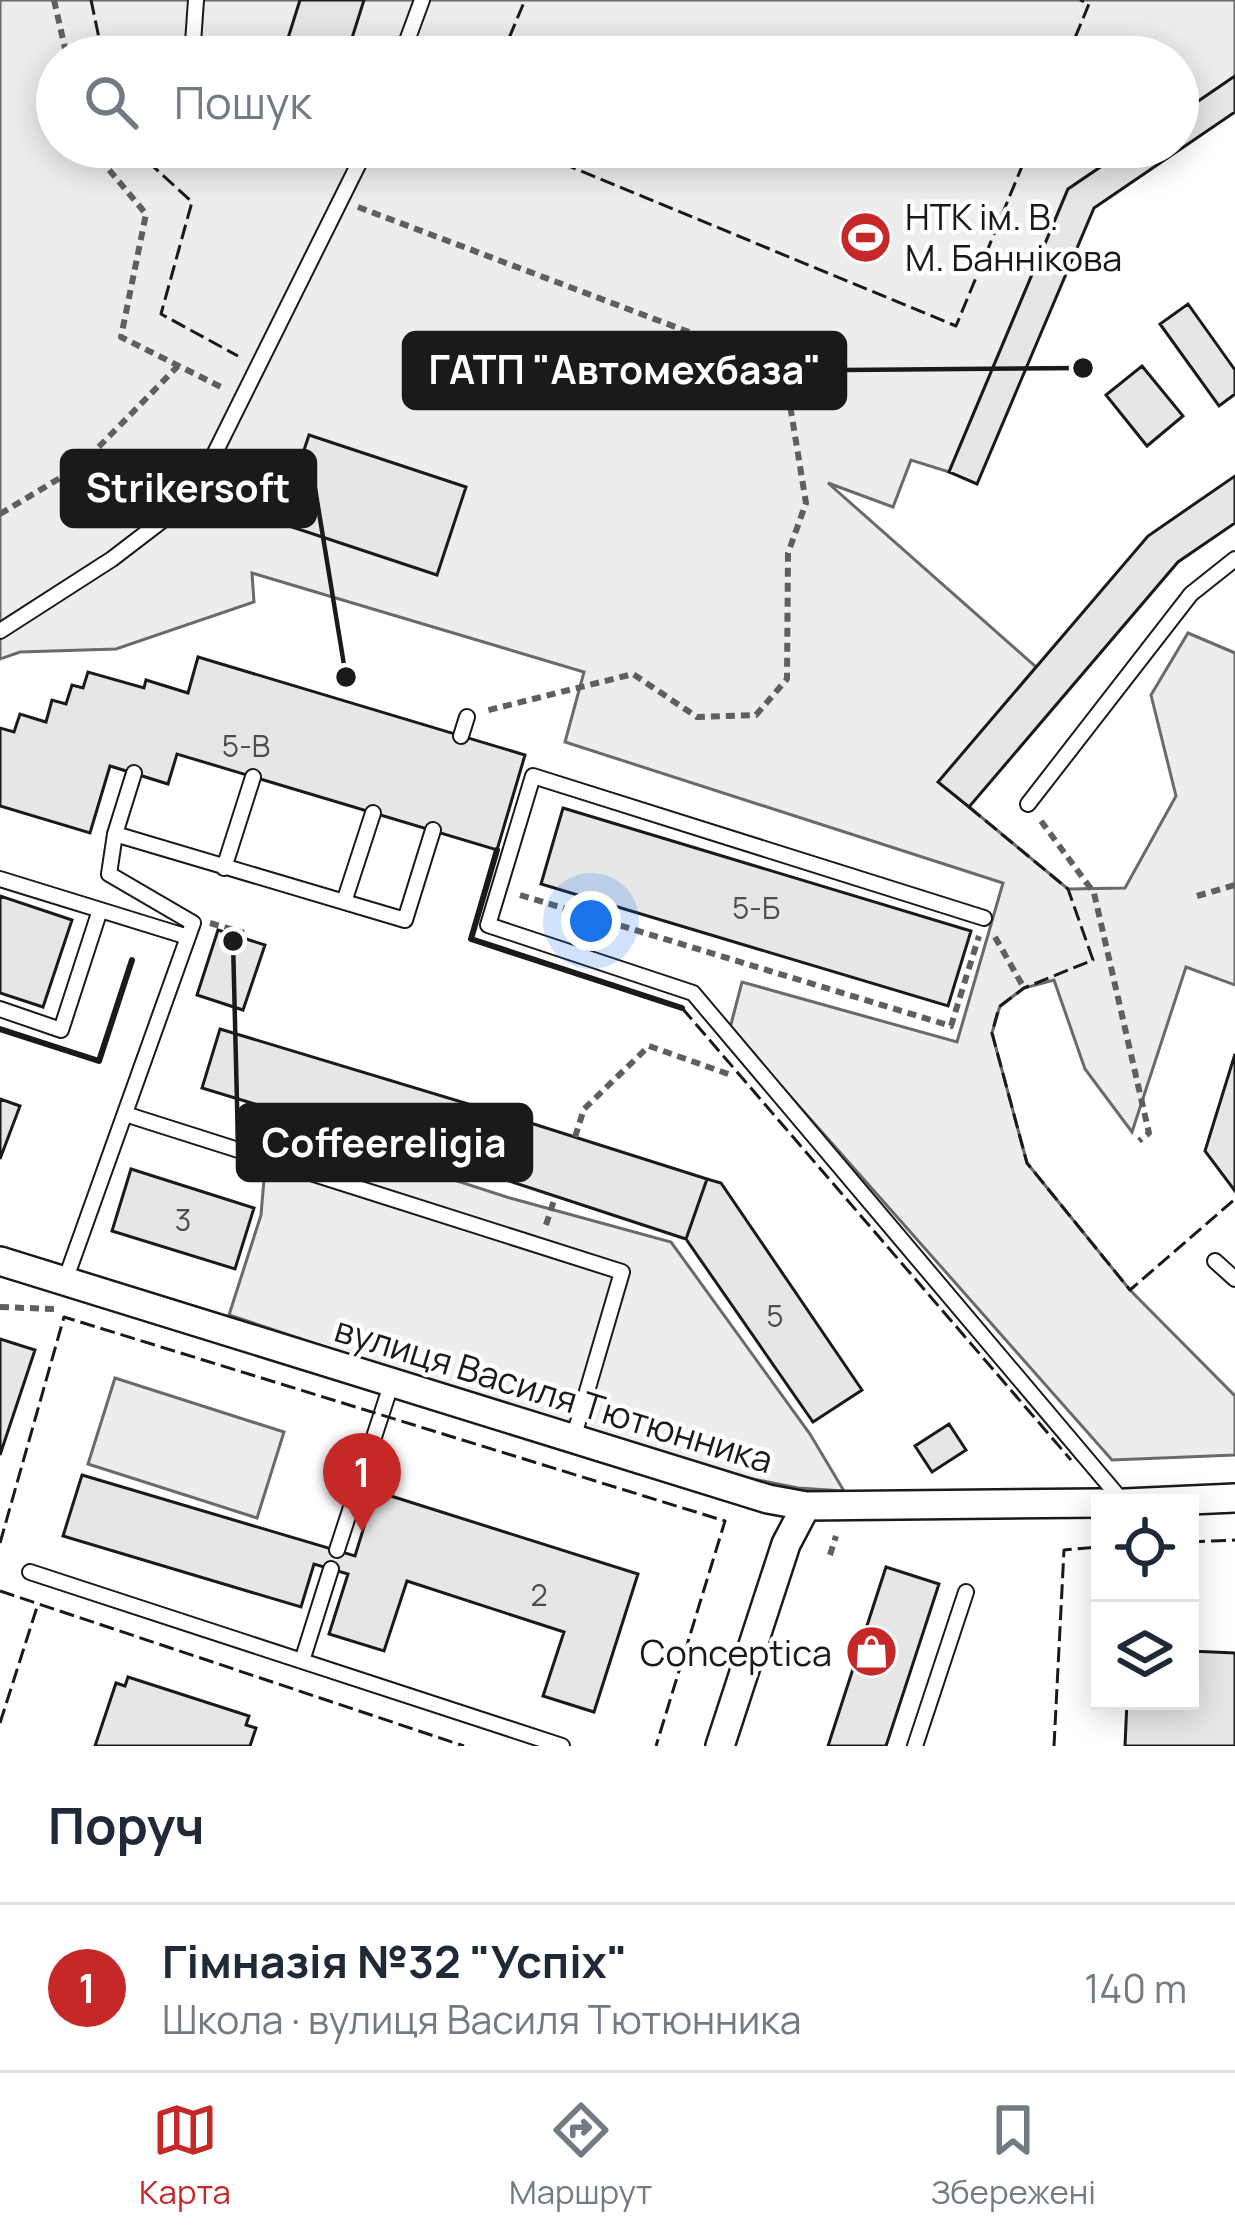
<!DOCTYPE html>
<html lang="uk">
<meta charset="utf-8">
<style>
:root{--surface:#fff;--page:#f2f2f3;--text:#1f2937;--muted:#747a83;--line:#e0e1e3;--accent:#c62828}
body{margin:0;font-family:Manrope,sans-serif;background:var(--page);color:var(--text)}
.controls{position:absolute;right:36px;bottom:36px;display:grid;overflow:hidden;border-radius:0px;box-shadow:0 6px 30px #0003}
.controls button{width:108px;height:108px;display:grid;place-items:center;padding:0;border:0;border-bottom:3px solid var(--line);background:var(--surface);color:var(--text);font:60px sans-serif}
.you{position:absolute;left:591px;top:921px;width:42px;height:42px;margin:-30px;border:9px solid #fff;border-radius:50%;background:#1a73e8;box-shadow:0 0 0 18px #1a73e833}
.badge{display:grid;place-items:center;width:78px;height:78px;border-radius:50%;background:var(--accent);color:#fff;font-size:39px;font-weight:700}
.pin{position:absolute;translate:-50% -99px;filter:drop-shadow(0 3px 6px #0008)}
.pin::after{content:'';position:absolute;top:63px;width:42px;height:36px;background:inherit;clip-path:polygon(0 0,100% 0,50% 100%)}
.list{margin:0;padding:0;list-style:none}
h2{display:flex;justify-content:space-between;align-items:center;height:156px;margin:0;padding:0 48px;font-size:51px}
h2 small{font-size:39px;font-weight:400;color:var(--muted)}
.list li{display:grid;grid-template-columns:78px 1fr auto;gap:36px;align-items:center;box-sizing:border-box;height:168px;padding:0 48px;border-top:3px solid var(--line)}
.list b{display:block;font-size:45px;white-space:nowrap}
.list p{margin:0;font-size:39px;white-space:nowrap;color:var(--muted)}
.list em{font-size:39px;font-style:normal;color:var(--muted)}
.icon{flex:none;width:66px;height:66px;fill:none;stroke:currentColor;stroke-width:2;stroke-linecap:round;stroke-linejoin:round}
.map{position:relative;flex:none;width:1235px;height:1746px;overflow:hidden}
.search{position:absolute;background:var(--surface);box-shadow:0 6px 30px #0003;left:36px;right:36px;top:36px;height:132px;display:flex;align-items:center;gap:30px;box-sizing:border-box;padding:0 42px;border-radius:66px;color:var(--muted);font-size:45px}
.sheet{height:324px;background:var(--surface)}
nav{display:flex;justify-content:space-around;align-items:center;box-sizing:border-box;height:168px;border-top:3px solid var(--line);background:var(--surface);font-size:33px;color:var(--muted)}
nav a{display:grid;justify-items:center;gap:6px}
nav .on{color:var(--accent)}
.map>svg:first-child{display:block}
.green{fill:#ededed;stroke:#6a6a6a;stroke-width:3}
.building{fill:#e6e6e6;stroke:#1a1a1a;stroke-width:3}
.lines{fill:none;stroke-linecap:round;stroke-linejoin:round}
.service-casing{stroke:#1a1a1a;stroke-width:18}
.minor-casing{stroke:#1a1a1a;stroke-width:32}
.path{stroke:#5f5f5f;stroke-width:6;stroke-dasharray:9 6;stroke-linecap:butt}
.service{stroke:#fff;stroke-width:14}
.minor{stroke:#fff;stroke-width:27}
.fence{stroke:#1a1a1a;stroke-width:3;stroke-dasharray:15 6;stroke-linecap:butt}
.wall{stroke:#1a1a1a;stroke-width:6}
.labels{text-anchor:middle;dominant-baseline:central;stroke-width:9;stroke-linejoin:round;paint-order:stroke}
.number-label{font-size:30px;fill:#4d4d4d}
.poi-label{font-size:36px;fill:#1a1a1a;stroke:#fff;text-anchor:start}
.street-label{font-size:36px;fill:#1a1a1a;stroke:#fff}
.leader{fill:none;stroke:#1a1a1a;stroke-width:4.5}
.callout-dot{fill:#1a1a1a;stroke:#fff;stroke-width:4.5}
.callout{fill:#1a1a1a;stroke:#1a1a1a;stroke-width:4.5}
.callout-label{font-size:39px;text-anchor:middle;font-weight:bold;fill:#fff}
</style>
<div class="map">
<svg width="1235" height="1746" viewBox="0 0 1235 1746">
<rect width="100%" height="100%" fill="#fff"/>
<path class="green" d="M 0,0 L 1235,0 L 1235,76 L 1178,115 L 1178,57 L 57,57 L 57,147 L 1130,147 L 1068,189 L 949,472 L 911,460 L 893,507 L 828,483 L 1036,667 L 939,782 L 1068,889 L 1125,888 L 1176,796 L 1151,695 L 1188,633 L 1235,653 L 1235,985 L 1186,967 L 1132,1132 L 1085,1069 L 1054,980 L 1024,988 L 1000,1006 L 992,1033 L 1027,1163 L 1130,1290 L 1235,1396 L 1235,1455 L 1112,1460 L 730,1028 L 742,982 L 957,1042 L 1003,883 L 565,742 L 584,672 L 252,573 L 254,602 L 116,649 L 20,652 L 0,659 Z
M 269,1120 L 510,1198 L 671,1242 L 810,1434 L 844,1491 L 798,1488 L 683,1465 L 229,1315 L 261,1215 Z
M 115,1378 L 284,1432 L 257,1518 L 88,1464 Z"/>
<path class="building" d="M 300,0 L 364,0 L 346,57 L 283,54 Z
M 1235,76 L 1235,112 L 1094,208 L 977,484 L 949,472 L 1068,189 L 1130,147 L 1178,147 L 1178,115 Z
M 1188,304 L 1235,370 L 1235,394 L 1219,406 L 1160,324 Z
M 1142,366 L 1183,416 L 1147,446 L 1106,395 Z
M 309,435 L 466,487 L 437,575 L 280,523 Z
M 1235,476 L 1235,523 L 1178,562 L 969,807 L 938,782 L 1148,536 Z
M 198,657 L 525,755 L 497,850 L 177,754 L 168,784 L 110,766 L 90,833 L 0,806 L 0,728 L 14,732 L 20,714 L 46,722 L 52,700 L 66,704 L 72,685 L 83,688 L 88,672 L 144,688 L 146,680 L 188,693 Z
M 563,808 L 971,931 L 948,1006 L 541,884 Z
M 0,896 L 72,920 L 43,1007 L 0,993 Z
M 218,930 L 265,945 L 243,1010 L 197,995 Z
M 220,1029 L 518,1119 L 500,1178 L 202,1088 Z
M 1235,1054 L 1235,1191 L 1205,1151 Z
M 0,1099 L 20,1106 L 0,1159 Z
M 518,1119 L 707,1179 L 686,1239 L 500,1178 Z
M 131,1169 L 254,1208 L 235,1269 L 112,1231 Z
M 707,1179 L 721,1183 L 862,1390 L 813,1422 L 686,1239 Z
M 0,1339 L 35,1350 L 0,1455 Z
M 949,1424 L 966,1450 L 932,1472 L 915,1446 Z
M 82,1475 L 355,1556 L 375,1491 L 638,1574 L 594,1712 L 543,1696 L 564,1632 L 407,1581 L 384,1651 L 329,1634 L 348,1574 L 314,1564 L 301,1607 L 63,1536 Z
M 886,1567 L 939,1584 L 886,1746 L 828,1746 Z
M 1190,1651 L 1235,1653 L 1235,1746 L 1125,1746 L 1127,1701 L 1190,1701 Z
M 128,1677 L 249,1716 L 246,1725 L 256,1728 L 250,1746 L 95,1746 L 116,1683 L 125,1686 Z"/>
<g class="lines">
<defs>
<path id="service" d="M 192,57 L 196,0
M 401,57 L 422,0
M 0,631 L 112,559 L 193,497 L 367,147
M 461,736 L 467,717
M 1028,804 L 1191,594 L 1235,559
M 115,834 L 134,773
M 224,868 L 253,777
M 0,879 L 188,937
M 344,902 L 373,813
M 984,918 L 533,776 L 488,925 L 693,993 L 1124,1503
M 0,1009 L 61,1030 L 100,910
M 125,1114 L 622,1272 L 573,1439
M 1215,1261 L 1235,1279
M 66,1278 L 193,923 L 109,874 L 115,834 L 405,920 L 433,830
M 337,1550 L 392,1382
M 30,1572 L 562,1746
M 302,1661 L 331,1569
M 915,1746 L 966,1592"/>
<path id="minor" d="M 0,1261 L 768,1499 L 806,1506 L 1100,1503
M 1125,1503 L 1235,1498
M 720,1746 L 786,1544 L 806,1506"/>
</defs>
<use href="#service" class="service-casing"/>
<use href="#minor" class="minor-casing"/>
<path class="path" d="M 54,0 L 67,57
M 90,147 L 146,214 L 121,337 L 225,389
M 358,207 L 784,368 L 806,503 L 788,553 L 787,679 L 756,715 L 697,717 L 633,674 L 485,711
M 0,514 L 80,466 L 178,366
M 1041,821 L 1094,893 L 1149,1133 L 1139,1141
M 520,895 L 951,1026 L 979,936
M 1197,896 L 1235,885
M 210,923 L 244,933
M 995,937 L 1024,988
M 575,1137 L 584,1109 L 649,1046 L 731,1075
M 546,1225 L 555,1197
M 0,1307 L 54,1309
M 830,1555 L 836,1536"/>
<use href="#service" class="service"/>
<use href="#minor" class="minor"/>
<path class="fence" d="M 91,0 L 103,57
M 501,57 L 525,0
M 1067,57 L 1089,4 L 1080,0
M 132,147 L 192,202 L 161,314 L 238,356
M 523,147 L 956,326 L 1030,147
M 969,807 L 1068,889 L 1093,960 L 1024,988 L 999,1007 L 992,1033 L 1027,1163 L 1130,1290 L 1235,1199
M 682,1008 L 1071,1460
M 1190,1542 L 1235,1540
M 0,1543 L 64,1317 L 725,1521 L 656,1746
M 0,1591 L 464,1746
M 0,1723 L 38,1604
M 1054,1746 L 1064,1550 L 1100,1547"/>
<path class="wall" d="M 497,850 L 471,939 L 682,1008
M 0,1029 L 99,1061 L 132,960"/>
</g>
<defs>
<symbol id="stadium-disc" viewBox="-11 -11 22 22"><circle r="9.5" fill="#c62828" stroke="#fff"/><path d="M0-5a6.5 5 0 1 0 0 10a6.5 5 0 1 0 0-10ZM-3.5-1.8h7v3.6h-7Z" fill="#fff"/></symbol>
<symbol id="shop-disc" viewBox="-11 -11 22 22"><circle r="9.5" fill="#c62828" stroke="#fff"/><path d="M-5-2.5h2.3a2.7 3.5 0 0 1 5.4 0H5L5.5 6h-11ZM-1.5-2.5h3a1.5 2.3 0 0 0-3 0Z" fill="#fff"/></symbol>
</defs>
<g fill-rule="evenodd">
<use href="#stadium-disc" x="836" y="208" width="59" height="59"/>
<use href="#shop-disc" x="842" y="1622" width="59" height="59"/>
</g>
<g class="labels">
<g class="number-label">
<text x="246" y="745">5-В</text>
<text x="756" y="907">5-Б</text>
<text x="183" y="1219">3</text>
<text x="775" y="1315">5</text>
<text x="539" y="1594">2</text>
</g>
<g class="poi-label">
<text x="905" y="216">НТК ім. В.<tspan x="905" dy="41">М. Баннікова</tspan></text>
<text x="832" y="1652" text-anchor="end">Conceptica</text>
</g>
<g class="street-label">
<text transform="translate(554 1394) rotate(17)">вулиця Василя Тютюнника</text>
</g>
</g>
<path class="leader" d="M1083 368L845 370M346 677L315 488M233 941L238 1143"/>
<g class="callout-dot">
<circle cx="1083" cy="368" r="12"/>
<circle cx="346" cy="677" r="12"/>
<circle cx="233" cy="941" r="12"/>
</g>
<g class="callout">
<rect x="404" y="333" width="441" height="75" rx="12"/>
<rect x="62" y="451" width="253" height="75" rx="12"/>
<rect x="238" y="1105" width="293" height="75" rx="12"/>
</g>
<g class="callout-label">
<text x="625" y="384">ГАТП "Автомехбаза"</text>
<text x="188" y="502">Strikersoft</text>
<text x="384" y="1157">Coffeereligia</text>
</g>
</svg>
<div class="controls">
<button><svg class="icon" aria-label="locate" viewBox="0 0 24 24"><circle cx="12" cy="12" r="6"/><path d="M12 2v4M12 18v4M2 12h4M18 12h4"/></svg></button>
<button><svg class="icon" aria-label="layers" viewBox="0 0 24 24"><path d="M12 4l9 5-9 5-9-5zM3 14l9 5 9-5"/></svg></button>
</div>
<div class="you"></div>
<div class="pin badge" style="left:362px;top:1532px">1</div>
<div class="search"><svg class="icon" aria-label="search" viewBox="0 0 24 24"><circle cx="10" cy="10" r="6"/><path d="M15 15l6 6"/></svg>Пошук</div>
</div>
<section class="sheet">
<h2>Поруч<small></small></h2>
<ul class="list">
<li><span class="badge">1</span><div><b>Гімназія №32 &quot;Успіх&quot;</b><p>Школа · вулиця Василя Тютюнника</p></div><em>140 m</em></li>
</ul>
</section>
<nav>
<a class="on"><svg class="icon" aria-label="map" viewBox="0 0 24 24"><path d="M3 6l6-2 6 2 6-2v14l-6 2-6-2-6 2zM9 4v14M15 6v14"/></svg>Карта</a>
<a><svg class="icon" aria-label="directions" viewBox="0 0 24 24"><path d="M12 3l9 9-9 9-9-9zM9 14v-3h6M13 9l2 2-2 2"/></svg>Маршрут</a>
<a><svg class="icon" aria-label="saved" viewBox="0 0 24 24"><path d="M7 4h10v16l-5-4-5 4z"/></svg>Збережені</a>
</nav>
